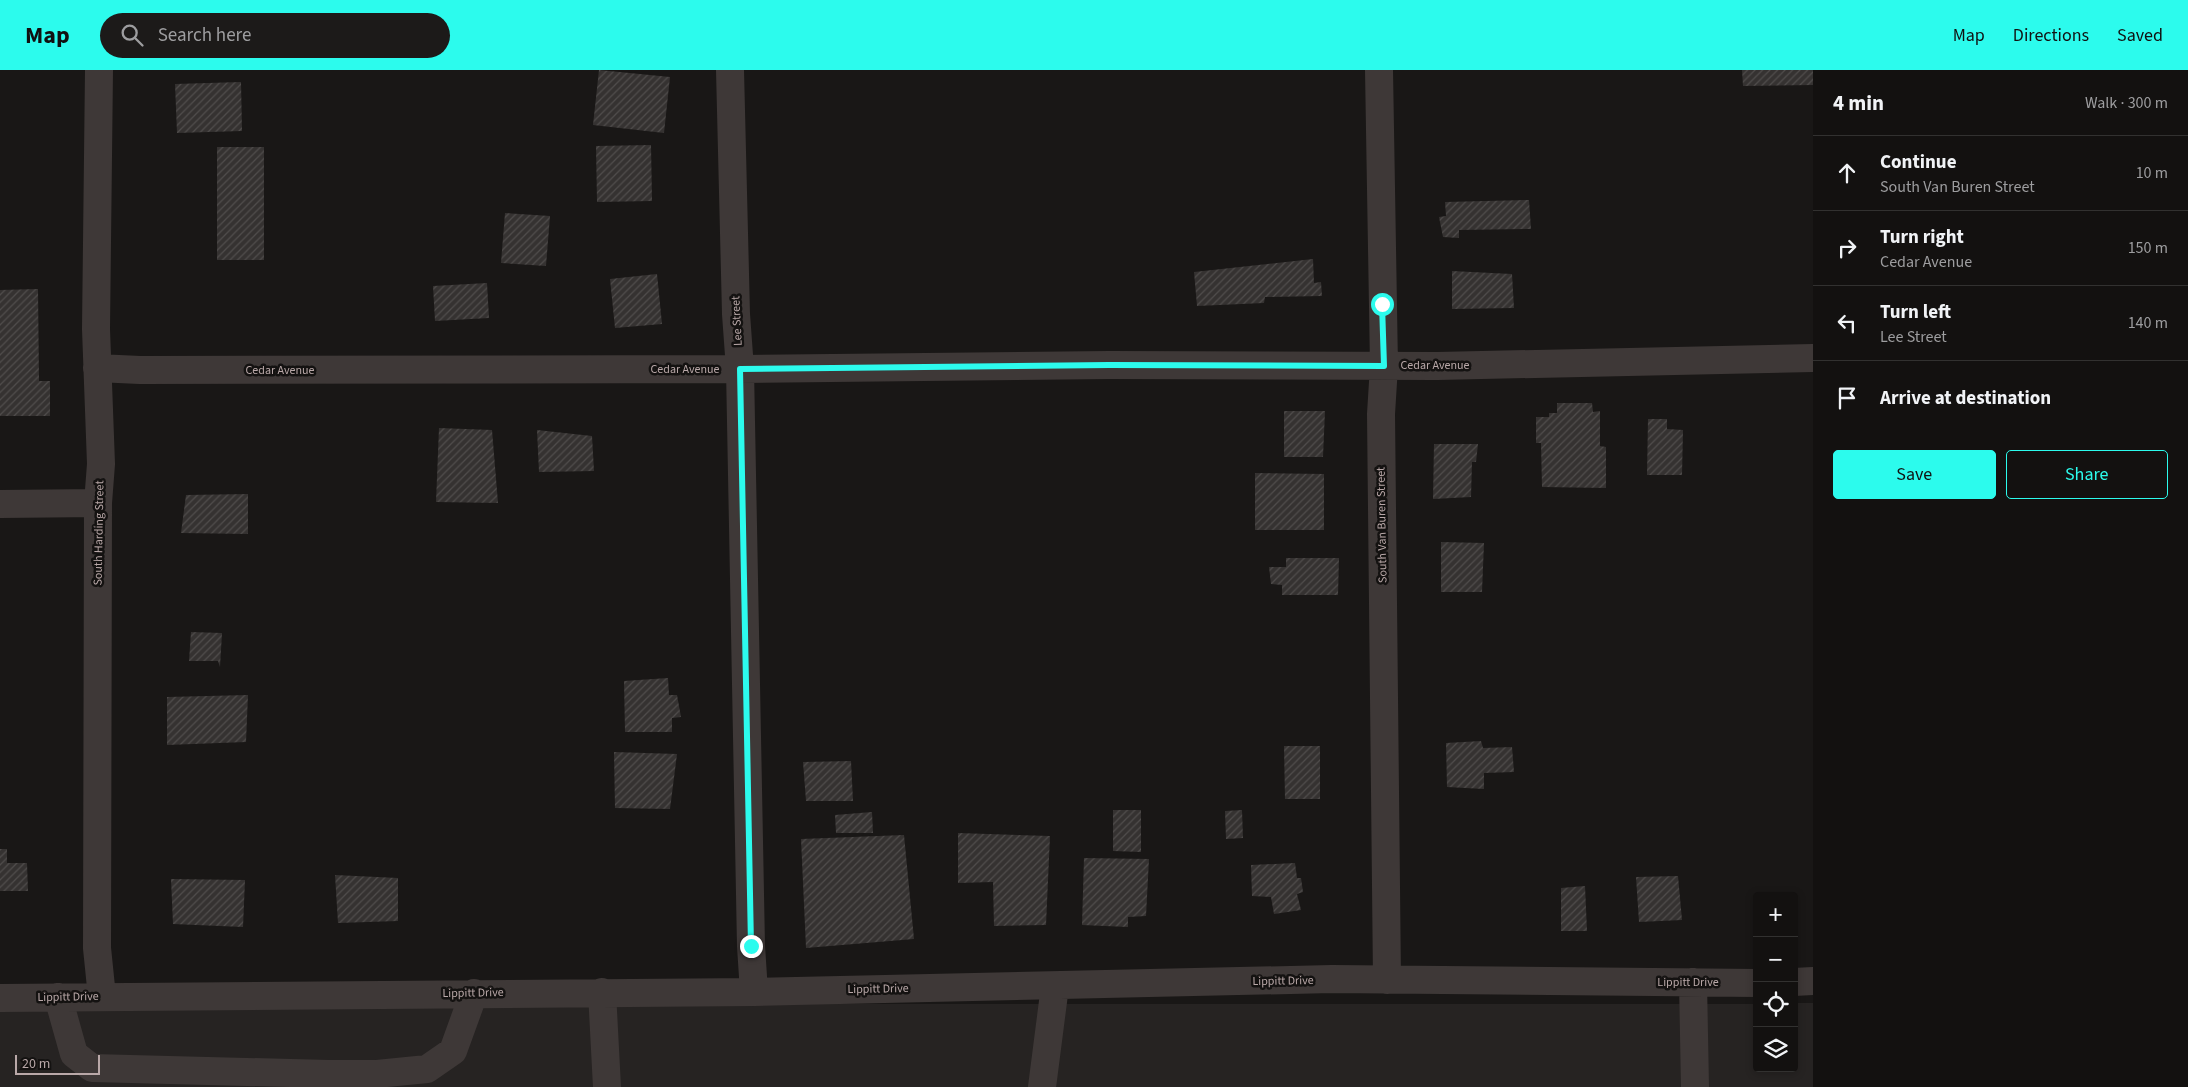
<!DOCTYPE html>
<meta charset="utf-8">
<style>
:root{--surface:#131110;--page:#1c1a19;--text:#f1f3f6;--muted:#9d9d9f;--line:#323130;--accent:#2cfbed}
body{margin:0;font-family:"Source Sans 3",sans-serif;background:var(--page);color:var(--text)}
.controls{position:absolute;right:15px;bottom:15px;display:grid;overflow:hidden;border-radius:5px;box-shadow:0 2px 8px #0003}
.controls button{width:45px;height:45px;display:grid;place-items:center;padding:0;border:0;border-bottom:1px solid var(--line);background:var(--surface);color:var(--text);font:25px sans-serif}
.scale{position:absolute;left:15px;bottom:12px;width:85px;box-sizing:border-box;padding-left:5px;border:2px solid #b9a8a8;border-top:0;font-size:14px;line-height:18px;white-space:nowrap;color:#b9a8a8;-webkit-text-stroke:4px #141211;paint-order:stroke}
.stop{position:absolute;width:15px;height:15px;margin:-11px;border:4px solid #2cfbed;border-radius:50%;background:#fff}
.stop.end{background:#2cfbed;border-color:#fff;box-shadow:0 1px 5px #0008}
.list{margin:0;padding:0;list-style:none}
h2{display:flex;justify-content:space-between;align-items:center;height:65px;margin:0;padding:0 20px;font-size:21px}
h2 small{font-size:16px;font-weight:400;color:var(--muted)}
.list li{display:grid;grid-template-columns:32px 1fr auto;gap:15px;align-items:center;box-sizing:border-box;height:75px;padding:0 20px;border-top:1px solid var(--line)}
.list b{display:block;font-size:19px;white-space:nowrap}
.list p{margin:0;font-size:16px;white-space:nowrap;color:var(--muted)}
.list em{font-size:16px;font-style:normal;color:var(--muted)}
.actions{display:flex;gap:10px;padding:15px 20px}
.actions a{flex:1;padding:11px 0;border:1px solid var(--accent);border-radius:5px;text-align:center;font-size:18px;color:var(--accent)}
.actions .main{background:var(--accent);color:#111}
.icon{flex:none;width:28px;height:28px;fill:none;stroke:currentColor;stroke-width:2;stroke-linecap:round;stroke-linejoin:round}
.map{position:relative;flex:none;width:1813px;height:1017px;overflow:hidden}
header{display:flex;align-items:center;gap:30px;box-sizing:border-box;height:70px;padding:0 25px;background:var(--accent);color:#111}
header strong{font-size:24px}
nav{display:flex;gap:28px;margin-inline-start:auto;font-size:18px}
.search{width:350px;height:45px;background:var(--page);display:flex;align-items:center;gap:12px;box-sizing:border-box;padding:0 18px;border-radius:28px;color:var(--muted);font-size:19px}
main{display:flex}
aside{flex:1;background:var(--surface)}
.map>svg:first-child{display:block}
.built{fill:#262322}
.building{fill:url(#building-hatch)}
.lines{fill:none;stroke-linecap:round;stroke-linejoin:round}
.minor{stroke:#3e3837;stroke-width:28}
.route{stroke:#2cfbed;stroke-width:6}
.labels{text-anchor:middle;dominant-baseline:central;stroke-width:5;stroke-linejoin:round;paint-order:stroke}
.street-label{font-size:12px;fill:#b9a8a8;stroke:#141211}
</style>
<header>
<strong>Map</strong>
<div class="search"><svg class="icon" aria-label="search" viewBox="0 0 24 24"><circle cx="10" cy="10" r="6"/><path d="M15 15l6 6"/></svg>Search here</div>
<nav><a>Map</a><a>Directions</a><a>Saved</a></nav>
</header>
<main>
<div class="map">
<svg width="1813" height="1017" viewBox="0 0 1813 1017">
<defs>
<pattern id="building-hatch" width="6" height="6" patternUnits="userSpaceOnUse" patternTransform="scale(1.25)"><rect width="6" height="6" fill="#353231"/><path d="M-1 1l2-2M0 6l6-6M5 7l2-2" fill="none" stroke="#504d4c"/></pattern>
</defs>
<rect width="100%" height="100%" fill="#191716"/>
<path class="built" d="M 1794,933 L 1813,933 L 1813,1017 L 0,1017 L 0,934 L 1757,934 L 1757,998 L 1794,998 Z"/>
<path class="building" d="M 599,0 L 670,7 L 664,63 L 593,55 Z
M 1742,0 L 1813,0 L 1813,15 L 1743,16 Z
M 241,12 L 242,61 L 177,63 L 175,14 Z
M 651,75 L 652,131 L 597,132 L 596,76 Z
M 217,77 L 264,77 L 264,190 L 217,190 Z
M 1529,130 L 1531,159 L 1459,160 L 1459,168 L 1443,167 L 1439,147 L 1446,146 L 1445,132 Z
M 505,143 L 550,146 L 546,196 L 501,193 Z
M 1313,189 L 1314,213 L 1321,212 L 1322,226 L 1265,227 L 1264,233 L 1197,236 L 1194,202 Z
M 1452,201 L 1512,204 L 1514,238 L 1452,239 Z
M 657,204 L 662,254 L 615,258 L 610,209 Z
M 487,213 L 489,248 L 435,251 L 433,216 Z
M 38,219 L 39,311 L 50,311 L 50,346 L 0,346 L 0,220 Z
M 1557,333 L 1592,333 L 1593,342 L 1600,341 L 1600,376 L 1606,377 L 1606,418 L 1542,417 L 1541,373 L 1536,373 L 1536,347 L 1549,347 L 1549,343 L 1557,343 Z
M 1284,341 L 1325,341 L 1323,387 L 1284,387 Z
M 1648,349 L 1667,349 L 1667,359 L 1683,360 L 1682,405 L 1647,405 Z
M 439,358 L 492,360 L 498,433 L 436,432 Z
M 537,360 L 592,366 L 594,401 L 539,402 Z
M 1434,374 L 1478,374 L 1476,392 L 1472,392 L 1471,427 L 1433,429 Z
M 1255,403 L 1324,404 L 1324,460 L 1255,460 Z
M 248,424 L 248,464 L 181,463 L 186,425 Z
M 1441,472 L 1484,473 L 1482,522 L 1441,522 Z
M 1286,488 L 1339,488 L 1338,525 L 1282,525 L 1282,515 L 1271,514 L 1269,497 L 1286,497 Z
M 191,562 L 222,563 L 220,597 L 218,591 L 189,591 Z
M 668,608 L 669,625 L 677,625 L 681,647 L 672,648 L 672,662 L 625,662 L 624,611 Z
M 248,625 L 246,672 L 167,675 L 167,627 Z
M 1481,671 L 1483,678 L 1512,677 L 1514,702 L 1484,703 L 1484,719 L 1447,717 L 1446,673 Z
M 1284,676 L 1320,676 L 1320,729 L 1285,729 Z
M 614,682 L 677,684 L 670,739 L 615,738 Z
M 851,691 L 853,731 L 806,731 L 803,692 Z
M 1113,740 L 1141,740 L 1141,782 L 1113,781 Z
M 1242,740 L 1243,768 L 1226,769 L 1225,741 Z
M 872,742 L 873,763 L 836,763 L 835,745 Z
M 958,763 L 1050,766 L 1046,855 L 994,856 L 993,812 L 958,813 Z
M 904,765 L 914,869 L 806,878 L 801,769 Z
M 0,779 L 7,779 L 7,793 L 27,793 L 28,821 L 0,821 Z
M 1084,788 L 1149,789 L 1146,846 L 1128,847 L 1128,857 L 1082,855 Z
M 1295,793 L 1297,808 L 1301,808 L 1303,822 L 1297,824 L 1301,840 L 1274,844 L 1271,827 L 1252,826 L 1251,795 Z
M 335,805 L 398,808 L 398,851 L 338,853 Z
M 1678,806 L 1682,850 L 1639,852 L 1636,807 Z
M 171,809 L 245,810 L 243,857 L 173,854 Z
M 1585,816 L 1587,861 L 1561,861 L 1561,818 Z"/>
<g class="lines">
<path class="minor" d="M 99,0 L 96,259 L 101,394 L 98,433 L 97,878 L 102,927
M 730,0 L 736,244 L 740,299 L 751,876 L 754,922
M 1379,0 L 1384,296 L 1381,344 L 1387,910
M 97,298 L 140,300 L 740,299 L 1109,295 L 1437,296 L 1813,288
M 0,434 L 98,433
M 1693,912 L 1695,1017
M 1794,912 L 1813,911
M 602,922 L 607,1017
M 58,927 L 74,984 L 92,998 L 329,1004 L 377,1004 L 427,999 L 453,981 L 474,923
M 0,928 L 754,922 L 1332,909 L 1757,913
M 1042,1017 L 1055,916"/>
</g>
<g class="lines">
<path class="route" d="M 751,876 L 740,299 L 1109,295 L 1384,296 L 1382,234"/>
</g>
<g class="labels">
<g class="street-label">
<text transform="translate(737 251) rotate(-93)">Lee Street</text>
<text x="1435" y="295">Cedar Avenue</text>
<text x="685" y="299">Cedar Avenue</text>
<text x="280" y="300">Cedar Avenue</text>
<text transform="translate(1382 455) rotate(-91)">South Van Buren Street</text>
<text transform="translate(99 463) rotate(-89)">South Harding Street</text>
<text transform="translate(1283 911) rotate(-1)">Lippitt Drive</text>
<text x="1688" y="912">Lippitt Drive</text>
<text transform="translate(878 919) rotate(-1)">Lippitt Drive</text>
<text transform="translate(473 923) rotate(-1)">Lippitt Drive</text>
<text transform="translate(68 927) rotate(-1)">Lippitt Drive</text>
</g>
</g>
</svg>
<div class="controls">
<button>+</button>
<button>−</button>
<button><svg class="icon" aria-label="locate" viewBox="0 0 24 24"><circle cx="12" cy="12" r="6"/><path d="M12 2v4M12 18v4M2 12h4M18 12h4"/></svg></button>
<button><svg class="icon" aria-label="layers" viewBox="0 0 24 24"><path d="M12 4l9 5-9 5-9-5zM3 14l9 5 9-5"/></svg></button>
</div>
<div class="scale">20 m</div>
<div class="stop" style="left:1382px;top:234px"></div>
<div class="stop end" style="left:751px;top:876px"></div>
</div>
<aside>
<h2>4 min<small>Walk · 300 m</small></h2>
<ul class="list">
<li><svg class="icon" aria-label="ahead" viewBox="0 0 24 24"><path d="M12 20V5M6 11l6-6 6 6"/></svg><div><b>Continue</b><p>South Van Buren Street</p></div><em>10 m</em></li>
<li><svg class="icon" aria-label="right" viewBox="0 0 24 24"><path d="M7 20v-9h11M14 6l5 5-5 5"/></svg><div><b>Turn right</b><p>Cedar Avenue</p></div><em>150 m</em></li>
<li><svg class="icon" aria-label="left" viewBox="0 0 24 24"><path d="M17 20v-9H6M10 6l-5 5 5 5"/></svg><div><b>Turn left</b><p>Lee Street</p></div><em>140 m</em></li>
<li><svg class="icon" aria-label="arrive" viewBox="0 0 24 24"><path d="M6 21V4h12l-3 4 3 4H6"/></svg><div><b>Arrive at destination</b></div></li>
</ul>
<div class="actions"><a class="main">Save</a><a>Share</a></div>
</aside>
</main>
